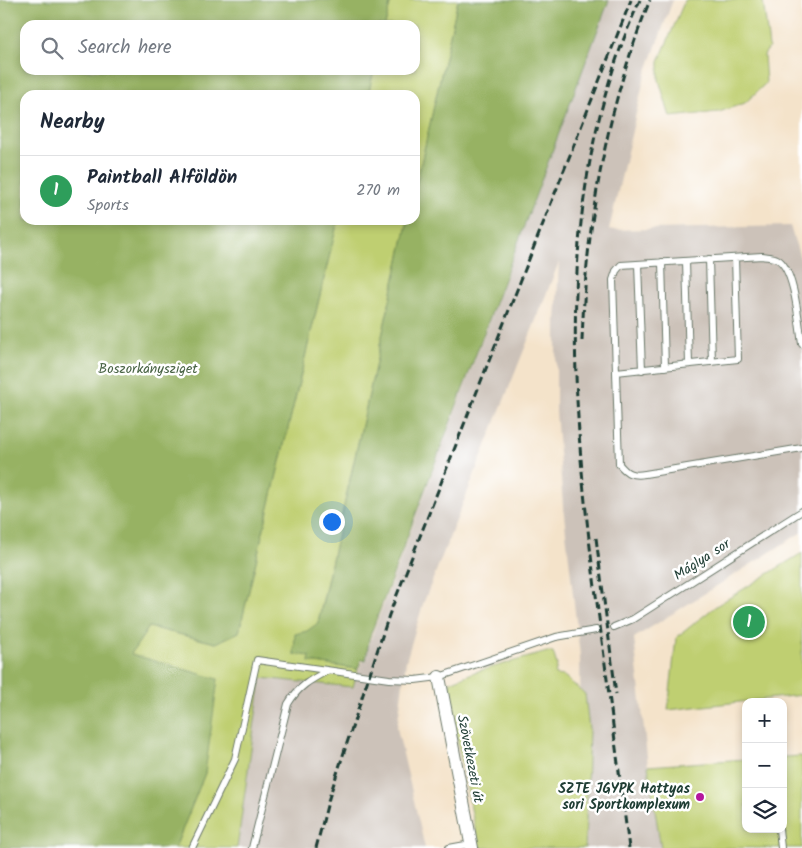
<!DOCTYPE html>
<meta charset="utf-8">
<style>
:root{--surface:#fff;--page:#f6f6f7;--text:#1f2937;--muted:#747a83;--line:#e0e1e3;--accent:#b45309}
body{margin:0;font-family:Kalam,sans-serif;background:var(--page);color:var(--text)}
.controls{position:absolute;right:15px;bottom:15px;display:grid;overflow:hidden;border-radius:10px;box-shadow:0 2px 8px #0003}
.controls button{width:45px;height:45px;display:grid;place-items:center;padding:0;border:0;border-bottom:1px solid var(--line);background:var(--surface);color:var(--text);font:25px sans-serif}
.you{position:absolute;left:331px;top:521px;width:18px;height:18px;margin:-12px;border:4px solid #fff;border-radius:50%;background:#1a73e8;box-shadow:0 0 0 8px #1a73e833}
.badge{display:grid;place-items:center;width:32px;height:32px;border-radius:50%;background:var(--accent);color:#fff;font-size:16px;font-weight:700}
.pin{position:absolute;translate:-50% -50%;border:2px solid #fff;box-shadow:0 1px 5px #0006}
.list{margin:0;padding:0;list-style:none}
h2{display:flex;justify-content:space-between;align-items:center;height:65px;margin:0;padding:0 20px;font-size:21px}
h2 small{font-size:16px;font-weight:400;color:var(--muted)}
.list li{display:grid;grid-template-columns:32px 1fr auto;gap:15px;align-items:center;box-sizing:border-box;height:70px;padding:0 20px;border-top:1px solid var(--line)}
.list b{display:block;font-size:19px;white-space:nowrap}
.list p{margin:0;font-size:16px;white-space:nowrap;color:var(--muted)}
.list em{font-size:16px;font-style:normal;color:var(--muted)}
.icon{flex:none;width:28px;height:28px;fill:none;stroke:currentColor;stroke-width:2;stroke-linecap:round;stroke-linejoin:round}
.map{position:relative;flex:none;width:802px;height:848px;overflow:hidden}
.search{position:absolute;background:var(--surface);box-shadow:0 2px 8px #0003;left:20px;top:20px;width:400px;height:55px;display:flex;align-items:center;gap:12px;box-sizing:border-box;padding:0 18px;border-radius:15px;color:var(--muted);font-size:19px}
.panel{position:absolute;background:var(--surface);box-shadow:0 2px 8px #0003;left:20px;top:90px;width:400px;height:135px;border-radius:15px}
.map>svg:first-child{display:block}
.industrial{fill:#ccc2b9}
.green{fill:#bfcf71;stroke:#6f8652}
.forest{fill:#97b263;stroke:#5b784c}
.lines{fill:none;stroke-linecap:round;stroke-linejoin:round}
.service-casing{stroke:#6a7768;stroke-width:8}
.minor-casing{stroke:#6a7768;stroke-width:14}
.service{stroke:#fff;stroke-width:6}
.minor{stroke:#fff;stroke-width:12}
.rail{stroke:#1f3d34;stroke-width:3;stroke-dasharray:8 4;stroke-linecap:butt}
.poi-dot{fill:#b5179e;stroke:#fff;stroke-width:2}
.labels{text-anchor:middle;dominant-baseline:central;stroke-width:5;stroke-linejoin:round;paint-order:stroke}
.park-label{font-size:14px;fill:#476243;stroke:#fff}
.street-label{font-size:14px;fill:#1f3d34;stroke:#fff}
.poi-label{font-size:14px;font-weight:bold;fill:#1f3d34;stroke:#fff;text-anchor:end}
</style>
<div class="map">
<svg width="802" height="848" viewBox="0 0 802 848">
<rect width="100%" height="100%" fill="#fff"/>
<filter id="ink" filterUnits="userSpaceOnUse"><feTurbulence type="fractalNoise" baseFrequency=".02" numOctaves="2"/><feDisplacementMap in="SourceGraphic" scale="10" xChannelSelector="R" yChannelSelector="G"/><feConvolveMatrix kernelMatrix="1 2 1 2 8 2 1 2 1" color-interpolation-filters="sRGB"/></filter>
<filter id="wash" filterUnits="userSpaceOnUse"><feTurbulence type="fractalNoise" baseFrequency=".0096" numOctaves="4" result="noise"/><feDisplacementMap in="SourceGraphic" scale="20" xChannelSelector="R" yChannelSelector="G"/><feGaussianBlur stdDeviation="1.12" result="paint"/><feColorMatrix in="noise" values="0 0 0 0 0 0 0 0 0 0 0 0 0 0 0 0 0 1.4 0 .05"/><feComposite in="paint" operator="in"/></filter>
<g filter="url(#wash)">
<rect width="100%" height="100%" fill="#f4e3ca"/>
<path class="industrial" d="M 609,0 L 673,0 L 644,79 L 609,230 L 790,226 L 802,264 L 802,532 L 634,638 L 648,766 L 661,848 L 582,848 L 580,656 L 563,506 L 556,411 L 556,322 L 559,262 L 423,604 L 406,661 L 397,728 L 425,848 L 237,848 L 261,678 L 353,686 Z"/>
<path class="green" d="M 391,0 L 458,0 L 415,190 L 415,95 L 368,95 L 374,70 L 415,70 L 415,25 L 385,25 Z
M 685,0 L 763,0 L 769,47 L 764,55 L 766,83 L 745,103 L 719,112 L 670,117 L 659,80 L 659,61 Z
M 338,220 L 408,220 L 309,662 L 358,669 L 353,687 L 261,678 L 237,848 L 175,848 L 205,773 L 130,655 L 149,627 L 216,643 L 239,632 Z
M 802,553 L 802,695 L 668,710 L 676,638 L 716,606 Z
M 547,652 L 553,652 L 557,665 L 555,675 L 564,676 L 585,694 L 589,729 L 585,848 L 479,848 L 448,695 L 450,682 L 475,672 Z
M 802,756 L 802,848 L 661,848 L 648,766 L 746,759 L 746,829 L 783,829 L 783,757 Z"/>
<path class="forest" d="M 0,0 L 391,0 L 385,25 L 25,25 L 25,70 L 374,70 L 368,95 L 25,95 L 25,220 L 338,220 L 239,632 L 216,643 L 149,627 L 131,654 L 218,679 L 205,773 L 175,848 L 0,848 Z
M 458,0 L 609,0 L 369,639 L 366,660 L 361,660 L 358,669 L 309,662 L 310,656 L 294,654 L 295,634 L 307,631 L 318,623 L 408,220 L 415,220 L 415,190 Z"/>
</g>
<g filter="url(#ink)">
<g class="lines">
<defs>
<path id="service" d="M 709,259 L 712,362
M 686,261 L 689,364
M 662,262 L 665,367
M 638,264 L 642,370
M 802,344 C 799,325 795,268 777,259 C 773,257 767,257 762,256 L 621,265 L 616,271 L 613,280 L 619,464 C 627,474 632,476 645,474 L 802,448
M 616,372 L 738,359 L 735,258
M 614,627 L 633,619 L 802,511
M 779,829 L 781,848
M 192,848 L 235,759 L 257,660 L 389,679 L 415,680 L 439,677 L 556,637 L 596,630
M 252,848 L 288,704 C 298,687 310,680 327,671
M 449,848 L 471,844"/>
<path id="minor" d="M 439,677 L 472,848"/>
</defs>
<use href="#service" class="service-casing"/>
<use href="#minor" class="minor-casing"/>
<use href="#service" class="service"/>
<use href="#minor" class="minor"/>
<path class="rail" d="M 582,341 C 586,224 606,109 650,0
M 596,538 L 616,694
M 316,848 L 329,798 L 389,615 L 631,0
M 629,848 C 618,764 607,679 596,595 C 570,395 554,189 640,0"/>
</g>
</g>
<circle class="poi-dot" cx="700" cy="797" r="5"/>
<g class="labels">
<g class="park-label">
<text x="148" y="369">Boszorkánysziget</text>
</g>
<g class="street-label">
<text transform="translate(702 560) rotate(-33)">Máglya sor</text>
<text transform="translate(470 759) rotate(79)">Szövetkezeti út</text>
</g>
<g class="poi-label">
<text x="690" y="789">SZTE JGYPK Hattyas<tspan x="690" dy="16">sori Sportkomplexum</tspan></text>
</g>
</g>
</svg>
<div class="controls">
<button>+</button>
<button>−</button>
<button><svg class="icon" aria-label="layers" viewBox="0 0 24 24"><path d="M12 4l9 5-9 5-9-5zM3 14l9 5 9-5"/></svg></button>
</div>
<div class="you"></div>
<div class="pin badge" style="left:749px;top:622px;background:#2e9e5b">1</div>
<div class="search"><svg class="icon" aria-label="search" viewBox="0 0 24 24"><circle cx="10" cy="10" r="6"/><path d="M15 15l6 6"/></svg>Search here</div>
<section class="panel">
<h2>Nearby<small></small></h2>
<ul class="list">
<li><span class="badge" style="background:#2e9e5b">1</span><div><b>Paintball Alföldön</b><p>Sports</p></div><em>270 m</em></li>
</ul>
</section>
</div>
